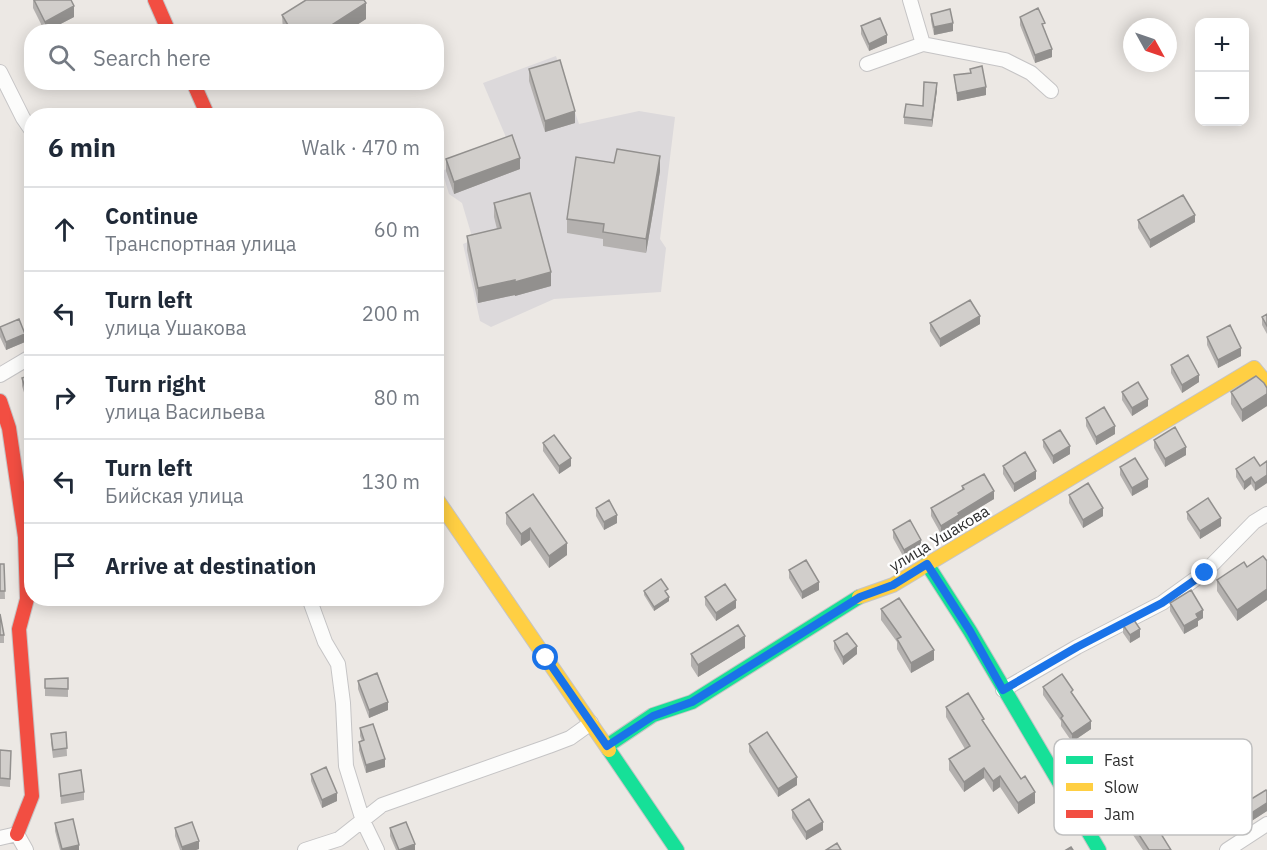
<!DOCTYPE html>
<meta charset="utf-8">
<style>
:root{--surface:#fff;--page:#f6f6f7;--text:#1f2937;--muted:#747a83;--line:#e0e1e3}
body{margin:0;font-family:"IBM Plex Sans",sans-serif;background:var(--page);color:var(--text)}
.controls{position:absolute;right:18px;top:18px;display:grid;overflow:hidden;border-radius:12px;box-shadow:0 3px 15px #0003}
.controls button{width:54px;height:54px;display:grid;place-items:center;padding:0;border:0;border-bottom:2px solid var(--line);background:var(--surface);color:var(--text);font:30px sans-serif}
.compass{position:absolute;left:1123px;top:18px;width:54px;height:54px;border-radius:50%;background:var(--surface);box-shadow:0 3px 15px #0003;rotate:130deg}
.stop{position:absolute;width:18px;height:18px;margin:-14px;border:4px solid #1a73e8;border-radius:50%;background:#fff}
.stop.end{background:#1a73e8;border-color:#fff;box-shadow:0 2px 6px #0008}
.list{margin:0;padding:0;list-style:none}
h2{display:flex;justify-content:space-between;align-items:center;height:78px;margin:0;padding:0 24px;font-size:26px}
h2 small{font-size:20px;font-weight:400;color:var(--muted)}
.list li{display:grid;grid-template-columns:39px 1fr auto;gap:18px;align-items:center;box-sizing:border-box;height:84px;padding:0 24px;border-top:2px solid var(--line)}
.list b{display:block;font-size:22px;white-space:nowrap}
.list p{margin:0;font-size:20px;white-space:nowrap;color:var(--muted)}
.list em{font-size:20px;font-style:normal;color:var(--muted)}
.icon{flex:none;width:33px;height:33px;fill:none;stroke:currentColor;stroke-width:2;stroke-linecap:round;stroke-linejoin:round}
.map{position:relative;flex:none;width:1267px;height:850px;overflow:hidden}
.search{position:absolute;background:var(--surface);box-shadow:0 3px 15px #0003;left:24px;top:24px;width:420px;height:66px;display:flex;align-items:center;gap:15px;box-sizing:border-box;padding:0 21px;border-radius:24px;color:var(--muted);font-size:22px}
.panel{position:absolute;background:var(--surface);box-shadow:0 3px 15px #0003;left:24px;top:108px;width:420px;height:498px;border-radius:24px}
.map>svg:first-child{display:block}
.industrial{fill:#dcd9db}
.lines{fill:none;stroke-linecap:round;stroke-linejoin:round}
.street-casing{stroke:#c5c4c5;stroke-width:16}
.fast-casing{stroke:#c5c4c5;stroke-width:16}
.slow-casing{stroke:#c5c4c5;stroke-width:16}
.jam-casing{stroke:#c5c4c5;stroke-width:16}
.street{stroke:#fcfcfb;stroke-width:14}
.fast{stroke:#16e098;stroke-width:14}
.slow{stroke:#ffcf43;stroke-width:14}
.jam{stroke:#f24e42;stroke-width:14}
.wall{fill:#b4b1af}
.shaded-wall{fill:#92908e}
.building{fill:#d1cecb;stroke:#92908e;stroke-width:1.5}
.route{stroke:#1a73e8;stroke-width:8}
.labels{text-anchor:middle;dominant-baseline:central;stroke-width:4.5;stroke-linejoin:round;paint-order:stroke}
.street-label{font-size:16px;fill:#2e2e2e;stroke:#fff}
.key{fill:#fff;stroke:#c0c0c0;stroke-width:1.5}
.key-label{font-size:16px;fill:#2e2e2e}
</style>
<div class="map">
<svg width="1267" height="850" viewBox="0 0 1267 850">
<rect width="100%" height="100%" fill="#ece8e4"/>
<path class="industrial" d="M 556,56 L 579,124 L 639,111 L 675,117 L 660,239 L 666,248 L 661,292 L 554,299 L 491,327 L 480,321 L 463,244 L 473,240 L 462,203 L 449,194 L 442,171 L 508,142 L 483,83 Z"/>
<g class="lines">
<defs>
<path id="street" d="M 910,0 L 923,44
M 867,64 L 923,44 L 1005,60 L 1031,73 L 1051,91
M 0,72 L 23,118 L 32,131
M 0,375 L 32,356
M 309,598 L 325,642 L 338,664 L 343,703 L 346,766 L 363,821 L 377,850
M 1003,690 L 1077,647 L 1162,603 L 1205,572 L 1254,522 L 1267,514
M 0,838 L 17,834 L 26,850
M 305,850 L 339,839 L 382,805 L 549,746 L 570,738 L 591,723
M 1227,850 L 1267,824"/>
<path id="fast" d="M 927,564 L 970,631 L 1099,850
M 607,746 L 653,715 L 692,702 L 859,597
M 609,750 L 677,850"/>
<path id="slow" d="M 436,498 L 609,750
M 859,597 L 893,585 L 1254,368 L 1267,384"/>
<path id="jam" d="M 155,0 L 169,32
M 193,82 L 208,116
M 0,401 L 9,428 L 25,537 L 27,599 L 19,629 L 32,796 L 17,834"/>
</defs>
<use href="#street" class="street-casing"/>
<use href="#fast" class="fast-casing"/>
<use href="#slow" class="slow-casing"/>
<use href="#jam" class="jam-casing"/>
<use href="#street" class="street"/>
<use href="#fast" class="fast"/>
<use href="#slow" class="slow"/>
<use href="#jam" class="jam"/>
</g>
<path class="wall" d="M 33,0 L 71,0 L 74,17 L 45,32 L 33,8 Z
M 931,14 L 953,31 L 934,35 L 931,21 Z
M 282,15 L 366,19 L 346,32 L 283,32 Z
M 1020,17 L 1045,30 L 1052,57 L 1035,63 L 1020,25 Z
M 861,26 L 887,43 L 869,51 L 861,34 Z
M 529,69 L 575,123 L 545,132 L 529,81 Z
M 970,69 L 986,95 L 957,101 L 954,75 L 970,73 Z
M 937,90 L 932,127 L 904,124 L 904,117 L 923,106 Z
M 446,159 L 520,169 L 454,194 L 446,171 Z
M 660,171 L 646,253 L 603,246 L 603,239 L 567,233 L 567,219 Z
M 494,203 L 551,286 L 515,296 L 515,295 L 478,303 L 467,250 L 467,236 L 497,229 L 494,217 Z
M 1138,220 L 1195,222 L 1150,248 L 1138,228 Z
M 1267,314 L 1267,334 L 1262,325 L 1262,317 Z
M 930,323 L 980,324 L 940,347 L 930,331 Z
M 0,327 L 25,342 L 6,350 L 0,337 Z
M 1207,337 L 1241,356 L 1218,368 L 1207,345 Z
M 1171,365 L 1199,382 L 1182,393 L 1171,373 Z
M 32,375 L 32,415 L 31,415 L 22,386 L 22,378 Z
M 1267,388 L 1267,406 L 1242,422 L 1231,404 L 1231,392 Z
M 1122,392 L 1148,406 L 1132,416 L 1122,400 Z
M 1086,418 L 1115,434 L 1096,445 L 1086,426 Z
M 1043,440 L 1070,454 L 1053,464 L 1043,447 Z
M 1154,440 L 1186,455 L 1165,467 L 1154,448 Z
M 543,443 L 571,466 L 559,474 L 543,451 Z
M 1267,461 L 1267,483 L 1255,491 L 1251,484 L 1244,490 L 1236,477 L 1236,469 L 1260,466 Z
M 1003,466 L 1036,479 L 1014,492 L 1003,474 Z
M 1120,467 L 1148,487 L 1132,496 L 1120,475 Z
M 962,486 L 994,499 L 959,520 L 959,523 L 941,534 L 931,516 L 931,508 L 962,490 Z
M 1069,495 L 1103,516 L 1083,528 L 1069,503 Z
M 596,508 L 617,523 L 604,530 L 596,516 Z
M 1187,512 L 1221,526 L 1200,539 L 1187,519 Z
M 506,513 L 567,555 L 549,568 L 530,540 L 521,546 L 506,524 Z
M 893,530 L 921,548 L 904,558 L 893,538 Z
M 1267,561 L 1267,600 L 1237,621 L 1217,591 L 1217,580 L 1247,567 Z
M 0,564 L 4,564 L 5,599 L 0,599 Z
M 789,570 L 819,590 L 802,599 L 789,578 Z
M 644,591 L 668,593 L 667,594 L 669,601 L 654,611 L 644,595 Z
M 705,597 L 736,608 L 716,621 L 705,605 Z
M 1170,603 L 1203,618 L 1198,621 L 1198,626 L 1184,634 L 1170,611 Z
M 881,609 L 934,660 L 911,673 L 897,649 L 897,642 L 881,620 Z
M 0,614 L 4,635 L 4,643 L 0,643 Z
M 1123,625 L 1140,637 L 1130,643 L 1123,633 Z
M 834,641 L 857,654 L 843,665 L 834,649 Z
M 745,648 L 698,677 L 691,666 L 691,654 Z
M 68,678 L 68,697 L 45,696 L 45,679 Z
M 358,681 L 388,710 L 369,718 L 358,689 Z
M 1043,687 L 1073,695 L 1091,729 L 1072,742 L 1061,726 L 1061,721 L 1043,695 Z
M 946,707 L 984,723 L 1035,803 L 1018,814 L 1000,787 L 993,792 L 984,778 L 964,792 L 949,770 L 949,759 L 965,749 L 946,717 Z
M 360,728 L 385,767 L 366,773 L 359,750 L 359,742 L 362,741 L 360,736 Z
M 66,732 L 67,756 L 53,758 L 51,742 L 51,734 Z
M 749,744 L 797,785 L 778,797 L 749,752 Z
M 0,750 L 11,751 L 10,787 L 0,786 Z
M 1091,763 L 1121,775 L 1102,788 L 1091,771 Z
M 59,774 L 84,792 L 84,800 L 61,804 Z
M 311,774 L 337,801 L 322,808 L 311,781 Z
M 1267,791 L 1267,811 L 1250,822 L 1243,812 L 1243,804 Z
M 1113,795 L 1171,850 L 1143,850 L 1113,805 Z
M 792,810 L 823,830 L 806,840 L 792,818 Z
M 55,823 L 79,850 L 60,850 L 55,831 Z
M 175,828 L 199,849 L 196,850 L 180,850 L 175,836 Z
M 390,828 L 415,850 L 396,850 L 390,836 Z"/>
<path class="shaded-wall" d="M 366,3 L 366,19 L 346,32 L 321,32 Z
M 74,6 L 74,17 L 45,32 L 45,22 Z
M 953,23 L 953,31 L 934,35 L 934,27 Z
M 887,35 L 887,43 L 869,51 L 869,44 Z
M 1052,49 L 1052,57 L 1035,63 L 1035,55 Z
M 937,83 L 937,90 L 932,127 L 932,120 Z
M 986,87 L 986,95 L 957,101 L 957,93 Z
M 575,111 L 575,123 L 545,132 L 545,121 Z
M 660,156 L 660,171 L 646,253 L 646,239 Z
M 520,158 L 520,169 L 454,194 L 454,182 Z
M 1195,215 L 1195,222 L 1150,248 L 1150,240 Z
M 551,272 L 551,286 L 515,296 L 515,282 Z
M 515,280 L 515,295 L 478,303 L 478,288 Z
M 980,316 L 980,324 L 940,347 L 940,339 Z
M 443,320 L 443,330 L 436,332 L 436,322 Z
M 25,334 L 25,342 L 6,350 L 6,342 Z
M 1241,348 L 1241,356 L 1218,368 L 1218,360 Z
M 1199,375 L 1199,382 L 1182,393 L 1182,385 Z
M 1267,394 L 1267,406 L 1242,422 L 1242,410 Z
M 1148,399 L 1148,406 L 1132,416 L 1132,408 Z
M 1115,426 L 1115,434 L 1096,445 L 1096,437 Z
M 1070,446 L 1070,454 L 1053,464 L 1053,456 Z
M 1186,447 L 1186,455 L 1165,467 L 1165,459 Z
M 571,458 L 571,466 L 559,474 L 559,466 Z
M 1036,471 L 1036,479 L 1014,492 L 1014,484 Z
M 1267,475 L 1267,483 L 1255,491 L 1255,483 Z
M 1251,477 L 1251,484 L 1244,490 L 1244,482 Z
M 1148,479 L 1148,487 L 1132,496 L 1132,488 Z
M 994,491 L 994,499 L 959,520 L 959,523 L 941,534 L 941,526 L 958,513 Z
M 1103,508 L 1103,516 L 1083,528 L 1083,520 Z
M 617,515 L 617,523 L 604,530 L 604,522 Z
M 1221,518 L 1221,526 L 1200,539 L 1200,531 Z
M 530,528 L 530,540 L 521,546 L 521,534 Z
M 921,540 L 921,548 L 904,558 L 904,550 Z
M 567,543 L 567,555 L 549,568 L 549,556 Z
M 819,582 L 819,590 L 802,599 L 802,592 Z
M 1267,589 L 1267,600 L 1237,621 L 1237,610 Z
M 669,597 L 669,601 L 654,611 L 654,607 Z
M 736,600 L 736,608 L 716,621 L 716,613 Z
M 1203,610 L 1203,618 L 1198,621 L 1198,626 L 1184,634 L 1184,626 L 1196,614 Z
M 1140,629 L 1140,637 L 1130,643 L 1130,635 Z
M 745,636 L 745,648 L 698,677 L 698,665 Z
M 857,646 L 857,654 L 843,665 L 843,657 Z
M 934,650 L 934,660 L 911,673 L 911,663 Z
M 388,702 L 388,710 L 369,718 L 369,710 Z
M 1091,721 L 1091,729 L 1072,742 L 1072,734 Z
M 385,759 L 385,767 L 366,773 L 366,765 Z
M 1121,767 L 1121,775 L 1102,788 L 1102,780 Z
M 984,768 L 984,778 L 964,792 L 964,782 Z
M 1000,776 L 1000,787 L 993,792 L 993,781 Z
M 797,777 L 797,785 L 778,797 L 778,789 Z
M 1035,792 L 1035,803 L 1018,814 L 1018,803 Z
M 337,793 L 337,801 L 322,808 L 322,800 Z
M 1267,803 L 1267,811 L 1250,822 L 1250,814 Z
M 823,822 L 823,830 L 806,840 L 806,832 Z
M 199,841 L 199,849 L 196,850 L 182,850 L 182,847 Z
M 415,844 L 415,850 L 401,850 Z
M 79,845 L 79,850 L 62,850 L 62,849 Z"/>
<path class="building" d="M 34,0 L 71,0 L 74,6 L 45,22 Z
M 306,0 L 364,0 L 366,3 L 321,32 L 292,32 L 282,15 Z
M 1038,8 L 1045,23 L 1042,24 L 1052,49 L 1035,55 L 1020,17 Z
M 950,9 L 953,23 L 934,27 L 931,14 Z
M 880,18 L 887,35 L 869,44 L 861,26 Z
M 560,60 L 575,111 L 545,121 L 529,69 Z
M 982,66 L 986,87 L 957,93 L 954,75 L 971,73 L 970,69 Z
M 924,82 L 937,83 L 932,120 L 904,117 L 906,104 L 923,106 Z
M 512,135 L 520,158 L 454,182 L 446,159 Z
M 617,149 L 660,156 L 646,239 L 603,232 L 604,224 L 567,219 L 576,157 L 614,163 Z
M 530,193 L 551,272 L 515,282 L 515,280 L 478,288 L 467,236 L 501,228 L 494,203 Z
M 1183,195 L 1195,215 L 1150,240 L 1138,220 Z
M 436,298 L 443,320 L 436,322 Z
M 970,300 L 980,316 L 940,339 L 930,323 Z
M 1267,314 L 1267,326 L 1262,317 Z
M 19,319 L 25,334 L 6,342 L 0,327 Z
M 1230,325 L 1241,348 L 1218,360 L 1207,337 Z
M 1188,355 L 1199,375 L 1182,385 L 1171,365 Z
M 32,375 L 32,407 L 31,407 L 22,378 Z
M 1256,376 L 1264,383 L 1267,388 L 1267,394 L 1242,410 L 1231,392 Z
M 1138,382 L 1148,399 L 1132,408 L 1122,392 Z
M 1104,407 L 1115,426 L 1096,437 L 1086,418 Z
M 1175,427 L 1186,447 L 1165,459 L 1154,440 Z
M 1060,430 L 1070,446 L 1053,456 L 1043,440 Z
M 554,435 L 571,458 L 559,466 L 543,443 Z
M 1025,452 L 1036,471 L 1014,484 L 1003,466 Z
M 1254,457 L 1260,466 L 1267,461 L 1267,475 L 1255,483 L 1251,477 L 1244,482 L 1236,469 Z
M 1135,458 L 1148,479 L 1132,488 L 1120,467 Z
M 984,474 L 994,491 L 958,513 L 959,515 L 941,526 L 931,508 L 964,489 L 962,486 Z
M 1088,483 L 1103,508 L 1083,520 L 1069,495 Z
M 533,494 L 567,543 L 549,556 L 530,528 L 521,534 L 506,513 Z
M 1208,498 L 1221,518 L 1200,531 L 1187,512 Z
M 609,500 L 617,515 L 604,522 L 596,508 Z
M 910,520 L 921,540 L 904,550 L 893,530 Z
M 1263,556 L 1267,561 L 1267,589 L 1237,610 L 1217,580 L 1244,562 L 1247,567 Z
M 806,560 L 819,582 L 802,592 L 789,570 Z
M 0,564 L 4,564 L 5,591 L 0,591 Z
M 661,579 L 668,589 L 665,591 L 669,597 L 654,607 L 644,591 Z
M 725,584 L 736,600 L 716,613 L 705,597 Z
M 1191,590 L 1203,610 L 1196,614 L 1198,618 L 1184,626 L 1170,603 Z
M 899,598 L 934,650 L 911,663 L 897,639 L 901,637 L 881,609 Z
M 0,614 L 4,635 L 0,635 Z
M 1134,620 L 1140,629 L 1130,635 L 1123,625 Z
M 738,625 L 745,636 L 698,665 L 691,654 Z
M 847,633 L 857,646 L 843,657 L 834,641 Z
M 377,673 L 388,702 L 369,710 L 358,681 Z
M 1062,674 L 1073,690 L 1071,692 L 1091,721 L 1072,734 L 1061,718 L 1063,716 L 1043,687 Z
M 68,678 L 68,689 L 45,688 L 45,679 Z
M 968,693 L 984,719 L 982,720 L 1021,779 L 1025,776 L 1035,792 L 1018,803 L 1000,776 L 993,781 L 984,768 L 964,782 L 949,759 L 970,746 L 946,707 Z
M 373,724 L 385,759 L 366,765 L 359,742 L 364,740 L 360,728 Z
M 66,732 L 67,748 L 53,750 L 51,734 Z
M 767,732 L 797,777 L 778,789 L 749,744 Z
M 0,750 L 11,751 L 10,779 L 0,778 Z
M 326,767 L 337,793 L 322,800 L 311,774 Z
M 81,770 L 84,792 L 61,796 L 59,774 Z
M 1130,784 L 1171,850 L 1149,850 L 1113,795 Z
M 1266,790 L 1267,791 L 1267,803 L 1250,814 L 1243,804 Z
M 809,799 L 823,822 L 806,832 L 792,810 Z
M 73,819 L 79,845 L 62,849 L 55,823 Z
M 192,822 L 199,841 L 182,847 L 175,828 Z
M 406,822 L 415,844 L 399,850 L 390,828 Z
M 837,843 L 841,850 L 826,850 Z
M 1071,847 L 1073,850 L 1066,850 Z"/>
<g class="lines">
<path class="route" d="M 546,658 L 607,746 L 653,716 L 692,702 L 860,597 L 893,585 L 927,564 L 970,631 L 1003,690 L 1077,647 L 1162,603 L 1205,573"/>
</g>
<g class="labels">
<g class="street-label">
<text transform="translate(939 538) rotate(-31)">улица Ушакова</text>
</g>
</g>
<rect x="1054" y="739" width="198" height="96" rx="9" class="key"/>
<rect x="1066" y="756" width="27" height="8" fill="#16e098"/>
<rect x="1066" y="783" width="27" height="8" fill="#ffcf43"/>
<rect x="1066" y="810" width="27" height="8" fill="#f24e42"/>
<g class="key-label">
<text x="1104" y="766">Fast</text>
<text x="1104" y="793">Slow</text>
<text x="1104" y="820">Jam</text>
</g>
</svg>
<div class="controls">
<button>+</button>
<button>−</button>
</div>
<svg class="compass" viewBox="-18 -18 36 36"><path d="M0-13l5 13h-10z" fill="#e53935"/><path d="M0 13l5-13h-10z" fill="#747a83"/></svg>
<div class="stop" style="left:546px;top:658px"></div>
<div class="stop end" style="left:1205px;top:573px"></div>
<div class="search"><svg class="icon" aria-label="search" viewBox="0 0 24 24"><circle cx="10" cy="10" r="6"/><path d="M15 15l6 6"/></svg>Search here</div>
<section class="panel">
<h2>6 min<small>Walk · 470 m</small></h2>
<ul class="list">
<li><svg class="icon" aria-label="ahead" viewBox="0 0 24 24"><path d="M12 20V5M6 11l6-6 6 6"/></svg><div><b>Continue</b><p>Транспортная улица</p></div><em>60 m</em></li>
<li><svg class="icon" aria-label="left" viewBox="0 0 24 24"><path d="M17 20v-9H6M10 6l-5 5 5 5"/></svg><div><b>Turn left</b><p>улица Ушакова</p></div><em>200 m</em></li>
<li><svg class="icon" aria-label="right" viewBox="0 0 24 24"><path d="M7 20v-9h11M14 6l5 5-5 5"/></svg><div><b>Turn right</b><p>улица Васильева</p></div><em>80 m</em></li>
<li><svg class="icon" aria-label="left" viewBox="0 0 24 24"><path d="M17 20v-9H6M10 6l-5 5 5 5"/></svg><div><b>Turn left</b><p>Бийская улица</p></div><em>130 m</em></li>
<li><svg class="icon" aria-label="arrive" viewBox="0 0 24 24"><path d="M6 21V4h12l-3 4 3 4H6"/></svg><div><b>Arrive at destination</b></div></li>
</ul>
</section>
</div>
